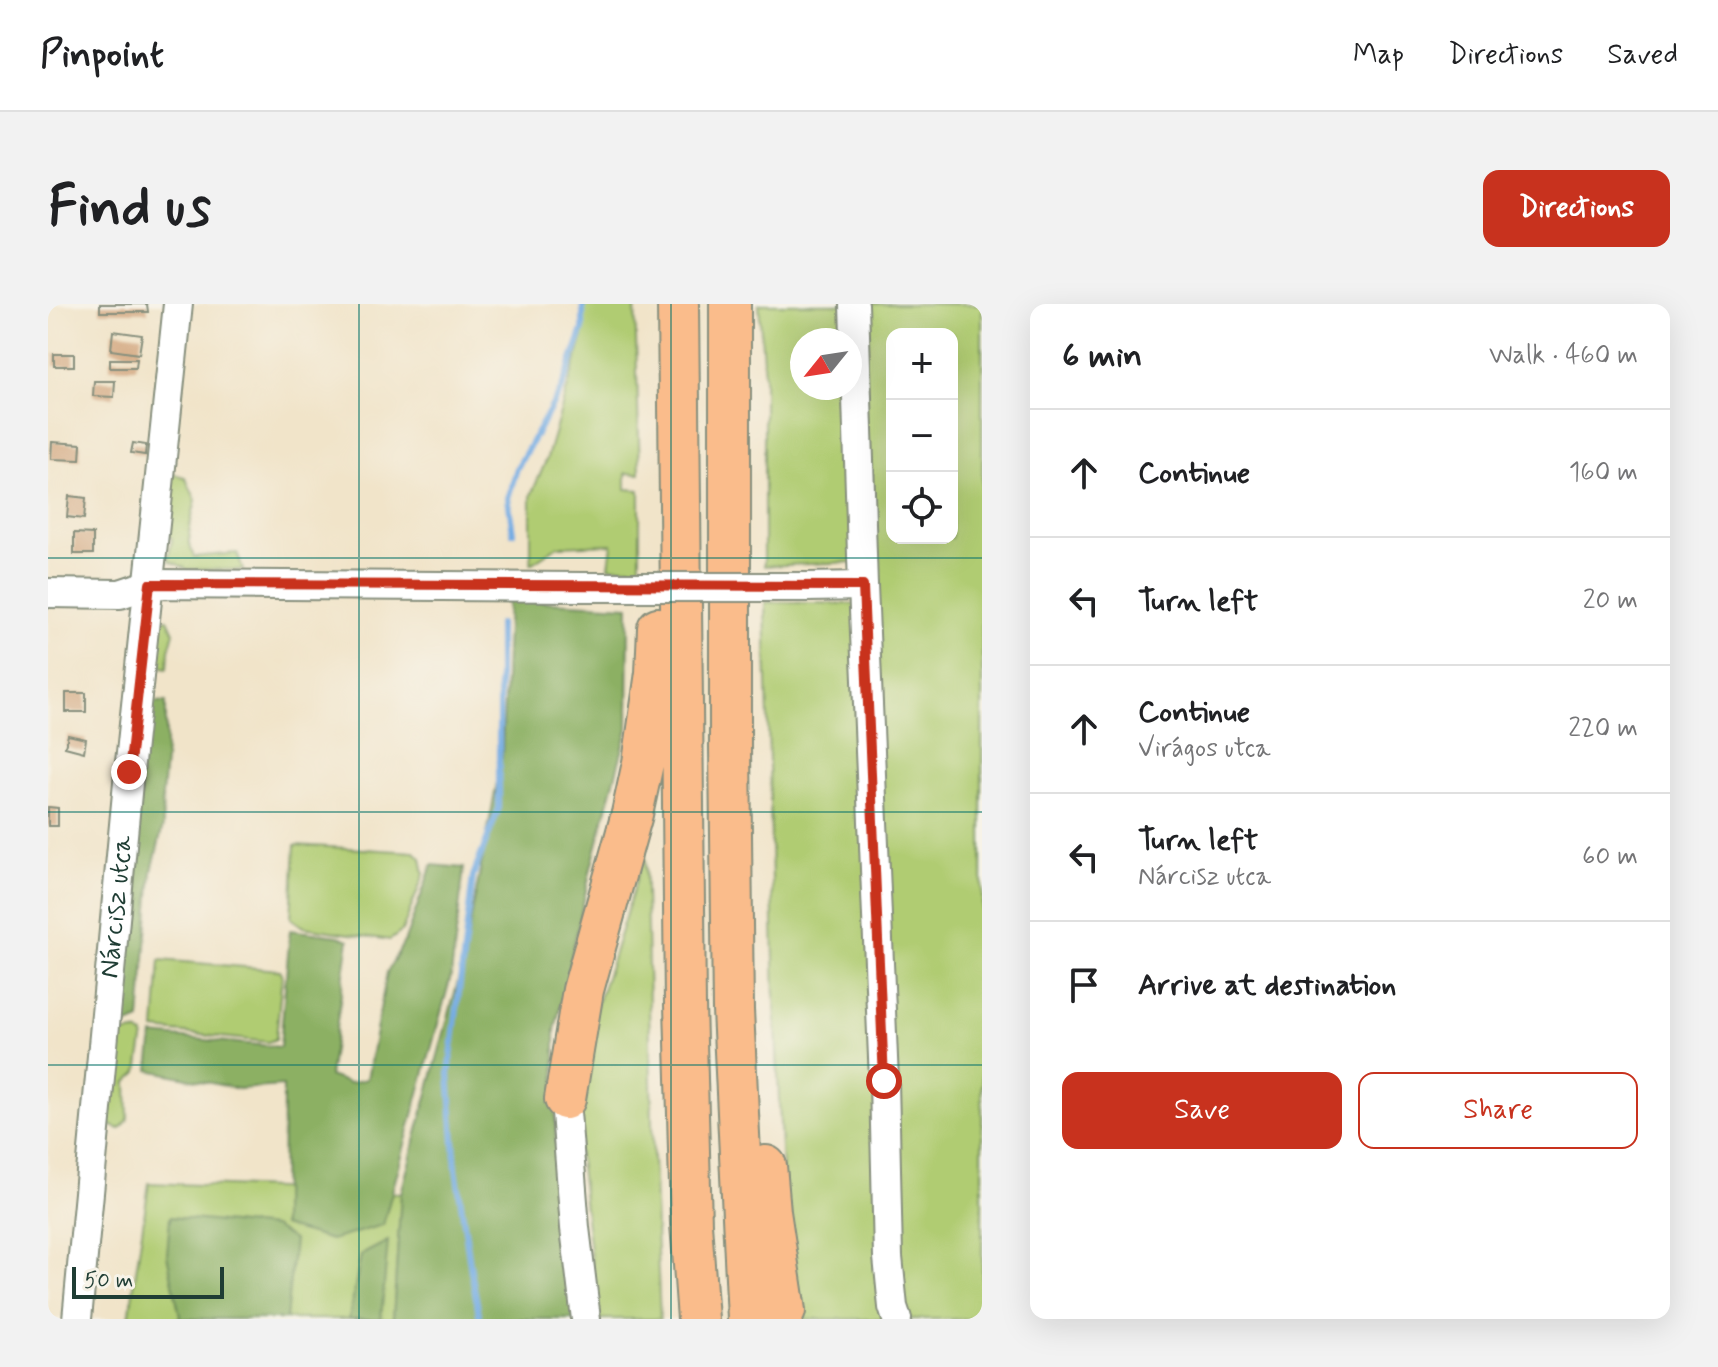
<!DOCTYPE html>
<meta charset="utf-8">
<style>
:root{--surface:#fff;--page:#f2f2f2;--text:#202124;--muted:#757577;--line:#e0e0e0;--accent:#c8321e}
body{margin:0;font-family:Mynerve,sans-serif;background:var(--page);color:var(--text)}
.controls{position:absolute;right:24px;top:24px;display:grid;overflow:hidden;border-radius:16px;box-shadow:0 8px 32px #0002}
.controls button{width:72px;height:72px;display:grid;place-items:center;padding:0;border:0;border-bottom:2px solid var(--line);background:var(--surface);color:var(--text);font:40px sans-serif}
.compass{position:absolute;left:742px;top:24px;width:72px;height:72px;border-radius:50%;background:var(--surface);box-shadow:0 8px 32px #0002;rotate:240deg}
.scale{position:absolute;left:24px;bottom:20px;width:152px;box-sizing:border-box;padding-left:8px;border:4px solid #1f3d34;border-top:0;font-size:22px;line-height:28px;white-space:nowrap;color:#1f3d34;-webkit-text-stroke:6px #f7f3e8;paint-order:stroke}
.stop{position:absolute;width:24px;height:24px;margin:-18px;border:6px solid #c8321e;border-radius:50%;background:#fff}
.stop.end{background:#c8321e;border-color:#fff;box-shadow:0 2px 8px #0008}
.list{margin:0;padding:0;list-style:none}
h2{display:flex;justify-content:space-between;align-items:center;height:104px;margin:0;padding:0 32px;font-size:34px}
h2 small{font-size:26px;font-weight:400;color:var(--muted)}
.list li{display:grid;grid-template-columns:52px 1fr auto;gap:24px;align-items:center;box-sizing:border-box;height:128px;padding:0 32px;border-top:2px solid var(--line)}
.list b{display:block;font-size:30px;white-space:nowrap}
.list p{margin:0;font-size:26px;white-space:nowrap;color:var(--muted)}
.list em{font-size:26px;font-style:normal;color:var(--muted)}
.actions{display:flex;gap:16px;padding:24px 32px}
.actions a{flex:1;padding:18px 0;border:2px solid var(--accent);border-radius:16px;text-align:center;font-size:28px;color:var(--accent)}
.actions .main{background:var(--accent);color:#fff}
.icon{flex:none;width:44px;height:44px;fill:none;stroke:currentColor;stroke-width:2;stroke-linecap:round;stroke-linejoin:round}
.map{position:relative;flex:none;width:934px;height:1015px;overflow:hidden;border-radius:16px}
header{display:flex;align-items:center;gap:48px;box-sizing:border-box;height:112px;padding:0 40px;background:var(--surface);border-bottom:2px solid var(--line)}
header strong{font-size:38px}
nav{display:flex;gap:44px;margin-inline-start:auto;font-size:28px}
.intro{display:flex;align-items:center;justify-content:space-between;box-sizing:border-box;height:192px;padding:0 48px}
h1{margin:0;font-size:56px}
.button{padding:20px 36px;border-radius:16px;background:var(--accent);color:#fff;font-size:28px;font-weight:700}
main{display:flex;gap:48px;padding:0 48px}
aside{flex:1;background:var(--surface);border-radius:16px;box-shadow:0 8px 32px #0002}
.map>svg:first-child{display:block}
.green{fill:#b0cc72;stroke:#688453;stroke-width:2;fill-rule:evenodd}
.forest{fill:#8cb064;stroke:#56764c;stroke-width:2}
.lines{fill:none;stroke-linecap:round;stroke-linejoin:round}
.stream{stroke:#73ace3;stroke-width:6}
.building{fill:#d6ad87}
.minor-casing{stroke:#88907e;stroke-width:32}
.highway-casing{stroke:#88907e;stroke-width:44}
.minor{stroke:#fff;stroke-width:28}
.highway{stroke:#fabc8b;stroke-width:40}
.minor-bridge-casing{stroke:#88907e;stroke-width:32;stroke-linecap:butt}
.minor-bridge{stroke:#fff;stroke-width:28}
.route{stroke:#c8321e;stroke-width:10}
.grid{fill:none;stroke:#0f766e;stroke-width:2;stroke-opacity:0.55}
.labels{text-anchor:middle;dominant-baseline:central;stroke-width:8;stroke-linejoin:round;paint-order:stroke}
.street-label{font-size:28px;fill:#1f3d34;stroke:#f7f3e8}
</style>
<header>
<strong>Pinpoint</strong>
<nav><a>Map</a><a>Directions</a><a>Saved</a></nav>
</header>
<div class="intro"><h1>Find us</h1><a class="button">Directions</a></div>
<main>
<div class="map">
<svg width="934" height="1015" viewBox="0 0 934 1015">
<rect width="100%" height="100%" fill="#f7f3e8"/>
<filter id="ink" filterUnits="userSpaceOnUse"><feTurbulence type="fractalNoise" baseFrequency=".0125" numOctaves="2"/><feDisplacementMap in="SourceGraphic" scale="16" xChannelSelector="R" yChannelSelector="G"/><feConvolveMatrix kernelMatrix="1 2 1 2 8 2 1 2 1" color-interpolation-filters="sRGB"/></filter>
<filter id="wash" filterUnits="userSpaceOnUse"><feTurbulence type="fractalNoise" baseFrequency=".006" numOctaves="4" result="noise"/><feDisplacementMap in="SourceGraphic" scale="32" xChannelSelector="R" yChannelSelector="G"/><feGaussianBlur stdDeviation="1.8" result="paint"/><feColorMatrix in="noise" values="0 0 0 0 0 0 0 0 0 0 0 0 0 0 0 0 0 1.4 0 .05"/><feComposite in="paint" operator="in"/></filter>
<g filter="url(#wash)">
<rect width="100%" height="100%" fill="#f1e4c9"/>
<path class="green" d="M 537,0 L 587,0 L 592,170 L 578,169 L 578,185 L 592,186 L 592,263 L 561,263 L 564,240 L 510,242 L 483,260 L 483,191 L 498,157 L 536,28 Z
M 711,0 L 934,0 L 934,1015 L 755,1015 L 736,918 L 727,698 L 717,298 L 809,300 L 806,258 L 716,262 L 716,73 ZM 844,30 L 904,30 L 904,234 L 844,234 ZM 754,36 L 802,36 L 802,84 L 754,84 Z
M 121,169 L 137,173 L 148,196 C 143,216 137,234 146,253 L 189,249 L 195,266 L 139,265 L 120,256 L 124,235 L 117,225 Z
M 120,315 L 126,328 L 121,346 L 120,364 L 115,363 L 102,345 L 105,316 Z
M 247,541 L 367,548 L 373,554 L 376,570 L 354,627 L 342,636 L 255,623 L 243,614 Z
M 597,548 L 605,854 L 612,1015 L 550,1015 L 530,846 L 532,749 L 563,659 Z
M 112,656 L 232,666 L 234,671 L 228,735 L 220,738 L 107,726 Z
M 88,728 L 96,731 L 90,768 L 79,778 L 80,816 L 72,825 L 59,820 L 65,741 L 73,730 Z
M 101,879 L 353,889 L 345,1015 L 81,1015 Z"/>
<path class="forest" d="M 460,296 L 581,302 L 580,425 L 543,564 L 507,726 L 508,880 L 527,1015 L 345,1015 L 353,889 L 414,662 L 454,452 Z
M 97,397 L 118,398 L 118,443 L 114,492 L 115,522 L 104,567 L 92,716 L 78,722 L 66,716 Z
M 384,561 L 416,564 L 403,672 L 335,921 L 283,936 L 234,922 L 235,782 L 191,785 L 101,766 L 105,731 L 232,743 L 242,626 L 290,632 L 301,636 L 281,772 L 301,779 L 319,775 L 339,668 L 357,636 Z
M 122,913 L 225,923 L 246,936 L 238,1015 L 130,1015 L 132,1012 L 119,951 Z
M 340,937 L 333,1015 L 301,1015 L 313,951 Z"/>
<g class="lines">
<path class="stream" d="M 465,229 L 460,194 L 469,164 L 514,84 L 535,25 L 535,0
M 432,1015 L 423,967 L 408,865 L 401,770 L 425,572 L 451,504 L 451,320"/>
</g>
<g id="blocks">
<path class="building" d="M 52,0 L 99,0 L 100,8 L 52,8 Z
M 65,27 L 94,31 L 91,50 L 63,46 Z
M 6,50 L 26,50 L 26,62 L 6,62 Z
M 62,55 L 89,55 L 88,64 L 62,64 Z
M 46,77 L 67,77 L 66,93 L 45,92 Z
M 4,138 L 33,140 L 32,156 L 3,155 Z
M 85,139 L 98,141 L 97,151 L 83,149 Z
M 21,192 L 38,194 L 36,215 L 19,213 Z
M 26,229 L 45,230 L 45,250 L 26,250 Z
M 18,389 L 38,389 L 38,408 L 18,408 Z
M 20,431 L 38,435 L 36,448 L 17,443 Z
M 0,503 L 10,504 L 10,522 L 0,522 Z"/>
</g>
</g>
<g filter="url(#ink)">
<use href="#blocks" fill-opacity="0" stroke="#88907e" stroke-width="2"/>
<g class="lines">
<defs>
<g id="minor">
<path d="M 806,0 L 815,282 L 836,777 L 840,953 L 845,1003 L 849,1015"/>
<path d="M 759,283 L 815,282"/>
<path d="M 0,289 L 72,290 L 102,280 L 535,283"/>
<path d="M 517,795 L 527,924 L 538,1015"/>
<path id="s1" d="M 29,1015 L 81,468 L 130,0"/>
</g>
<path id="highway" d="M 630,0 L 637,701 L 643,920 L 650,1015
M 682,0 L 682,443 L 685,706 L 700,1015
M 517,795 L 535,686 L 584,510 L 595,459 L 608,369 L 610,324
M 718,862 L 722,908 L 737,1007"/>
</defs>
<use href="#minor" class="minor-casing"/>
<use href="#highway" class="highway-casing"/>
<use href="#minor" class="minor"/>
<use href="#highway" class="highway"/>
<defs>
<path id="minor-bridge" d="M 535,283 L 759,283"/>
</defs>
<use href="#minor-bridge" class="minor-bridge-casing"/>
<use href="#minor-bridge" class="minor-bridge"/>
</g>
</g>
<g class="lines" filter="url(#ink)">
<path class="route" d="M 81,468 L 102,280 L 815,282 L 836,777"/>
</g>
<path class="grid" d="M 311,0 L 311,1015M 623,0 L 623,1015M 0,254 L 934,254M 0,508 L 934,508M 0,761 L 934,761"/>
<g class="labels">
<g class="street-label">
<text stroke="none"><textPath href="#s1" startOffset="414">Nárcisz utca</textPath></text>
</g>
</g>
</svg>
<div class="controls">
<button>+</button>
<button>−</button>
<button><svg class="icon" aria-label="locate" viewBox="0 0 24 24"><circle cx="12" cy="12" r="6"/><path d="M12 2v4M12 18v4M2 12h4M18 12h4"/></svg></button>
</div>
<svg class="compass" viewBox="-18 -18 36 36"><path d="M0-13l5 13h-10z" fill="#e53935"/><path d="M0 13l5-13h-10z" fill="#757577"/></svg>
<div class="scale">50 m</div>
<div class="stop" style="left:836px;top:777px"></div>
<div class="stop end" style="left:81px;top:468px"></div>
</div>
<aside>
<h2>6 min<small>Walk · 460 m</small></h2>
<ul class="list">
<li><svg class="icon" aria-label="ahead" viewBox="0 0 24 24"><path d="M12 20V5M6 11l6-6 6 6"/></svg><div><b>Continue</b></div><em>160 m</em></li>
<li><svg class="icon" aria-label="left" viewBox="0 0 24 24"><path d="M17 20v-9H6M10 6l-5 5 5 5"/></svg><div><b>Turn left</b></div><em>20 m</em></li>
<li><svg class="icon" aria-label="ahead" viewBox="0 0 24 24"><path d="M12 20V5M6 11l6-6 6 6"/></svg><div><b>Continue</b><p>Virágos utca</p></div><em>220 m</em></li>
<li><svg class="icon" aria-label="left" viewBox="0 0 24 24"><path d="M17 20v-9H6M10 6l-5 5 5 5"/></svg><div><b>Turn left</b><p>Nárcisz utca</p></div><em>60 m</em></li>
<li><svg class="icon" aria-label="arrive" viewBox="0 0 24 24"><path d="M6 21V4h12l-3 4 3 4H6"/></svg><div><b>Arrive at destination</b></div></li>
</ul>
<div class="actions"><a class="main">Save</a><a>Share</a></div>
</aside>
</main>
